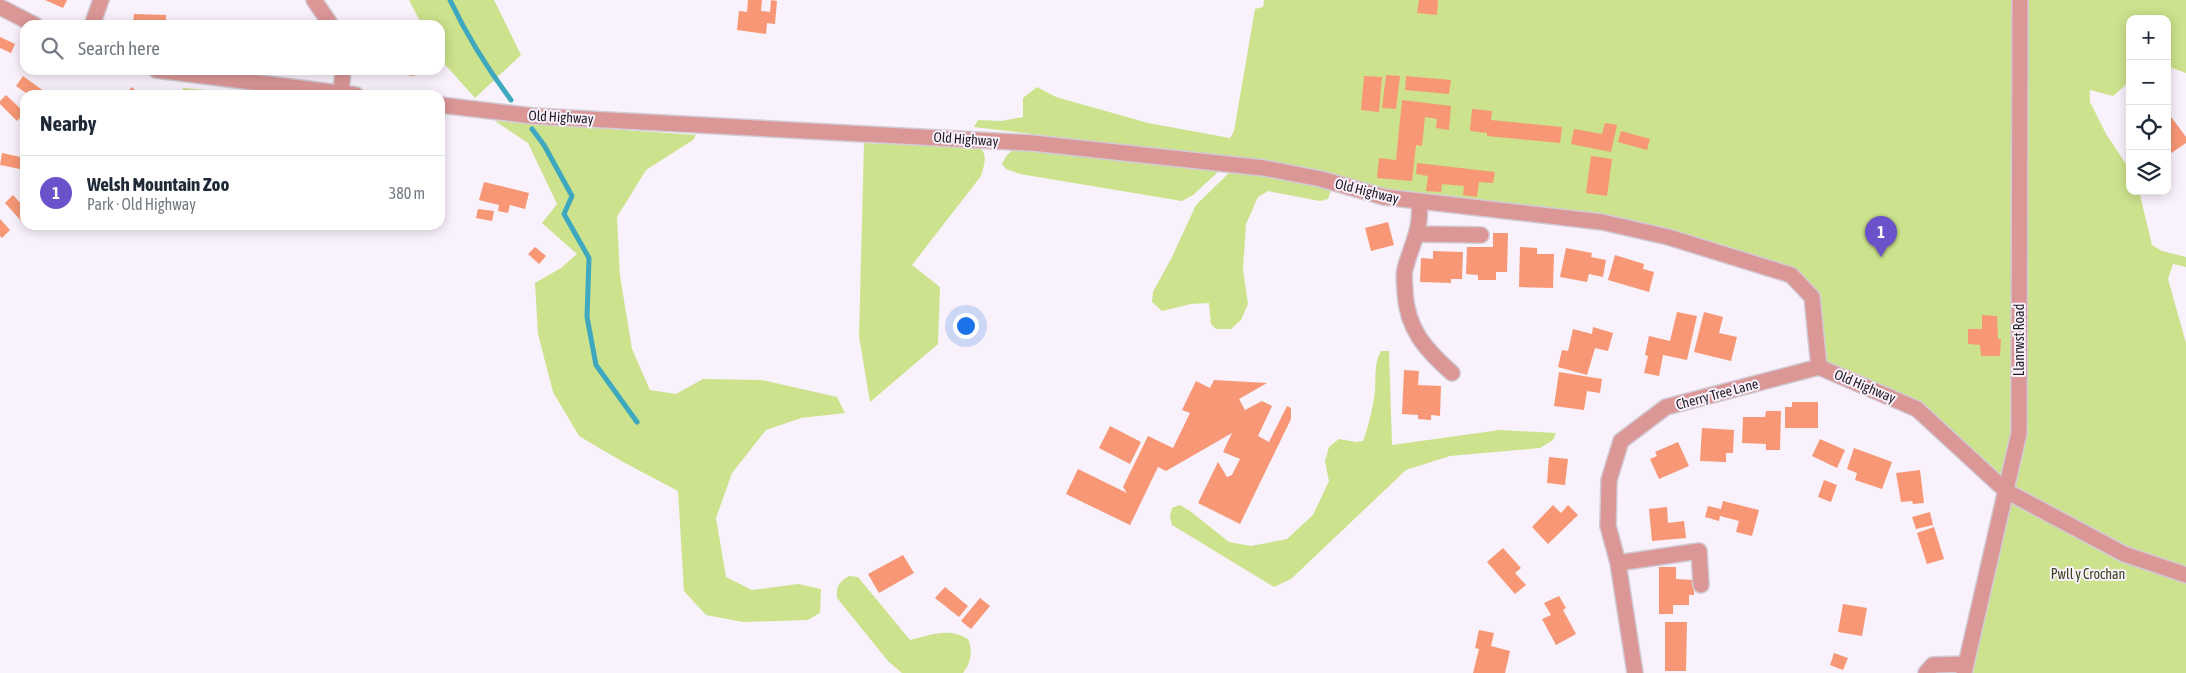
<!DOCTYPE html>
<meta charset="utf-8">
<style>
:root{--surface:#fff;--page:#f6f6f7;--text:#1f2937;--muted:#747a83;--line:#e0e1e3;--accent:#6b51ca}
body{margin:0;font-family:"Asap Condensed",sans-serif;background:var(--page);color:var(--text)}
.controls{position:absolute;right:15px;top:15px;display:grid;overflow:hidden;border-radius:10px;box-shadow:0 2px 12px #0003}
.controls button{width:45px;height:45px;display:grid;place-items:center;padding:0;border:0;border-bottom:1px solid var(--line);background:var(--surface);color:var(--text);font:25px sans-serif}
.you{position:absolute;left:965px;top:325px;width:18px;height:18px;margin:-12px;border:4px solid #fff;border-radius:50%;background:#1a73e8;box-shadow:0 0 0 8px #1a73e833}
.badge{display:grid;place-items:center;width:32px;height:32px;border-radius:50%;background:var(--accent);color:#fff;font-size:16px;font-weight:700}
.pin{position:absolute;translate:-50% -41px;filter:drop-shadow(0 1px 2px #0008)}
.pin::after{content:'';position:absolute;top:26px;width:18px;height:15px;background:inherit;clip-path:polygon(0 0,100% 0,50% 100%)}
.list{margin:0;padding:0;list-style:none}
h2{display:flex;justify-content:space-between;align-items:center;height:65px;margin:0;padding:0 20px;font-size:21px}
h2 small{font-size:16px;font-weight:400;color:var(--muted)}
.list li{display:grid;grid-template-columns:32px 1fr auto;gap:15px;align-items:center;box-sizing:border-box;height:75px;padding:0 20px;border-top:1px solid var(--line)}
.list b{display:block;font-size:19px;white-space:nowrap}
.list p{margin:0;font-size:16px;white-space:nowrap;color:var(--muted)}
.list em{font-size:16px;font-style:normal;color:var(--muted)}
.icon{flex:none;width:28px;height:28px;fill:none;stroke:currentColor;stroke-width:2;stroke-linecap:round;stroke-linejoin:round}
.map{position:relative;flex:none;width:2186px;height:673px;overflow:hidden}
.search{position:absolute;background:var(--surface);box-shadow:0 2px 12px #0003;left:20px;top:20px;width:425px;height:55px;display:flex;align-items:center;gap:12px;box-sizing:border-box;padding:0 18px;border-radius:15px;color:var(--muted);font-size:19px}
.panel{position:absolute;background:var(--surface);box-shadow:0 2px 12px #0003;left:20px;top:90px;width:425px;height:140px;border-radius:15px}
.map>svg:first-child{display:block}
.green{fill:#cce28c}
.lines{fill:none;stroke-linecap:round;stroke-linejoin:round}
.stream{stroke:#3ea8be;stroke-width:5}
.building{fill:#f79775}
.minor-casing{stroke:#d2cad4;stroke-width:18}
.tertiary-casing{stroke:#d2cad4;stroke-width:18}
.minor{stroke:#db9696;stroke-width:15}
.tertiary{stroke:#db9696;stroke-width:15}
.labels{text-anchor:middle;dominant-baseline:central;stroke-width:4;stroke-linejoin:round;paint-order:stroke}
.street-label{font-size:14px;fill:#221b24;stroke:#f9f1fb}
.park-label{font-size:14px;fill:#3a431c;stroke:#f9f1fb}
</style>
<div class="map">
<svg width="2186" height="673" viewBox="0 0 2186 673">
<rect width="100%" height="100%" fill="#f9f1fb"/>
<path class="green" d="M 409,0 L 494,0 L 521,55 L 475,98 L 440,59 L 440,25 L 422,25 Z
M 1264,0 L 2186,0 L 2186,73 L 2167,66 L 2167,19 L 2130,19 L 2130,81 L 2113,96 L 2090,90 L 2090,102 L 2106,134 L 2130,170 L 2130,191 L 2139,191 L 2152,245 L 2162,251 L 2186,257 L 2186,267 L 2173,264 L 2168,279 L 2186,343 L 2186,673 L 1964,673 L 2006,491 L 1917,409 L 1819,367 L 1812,297 L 1791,275 L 1663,228 L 1605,216 L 1387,194 L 1240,159 L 974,127 L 978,120 L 1001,121 L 1023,117 L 1023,98 L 1037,87 L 1056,97 L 1148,123 L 1230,138 L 1234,131 L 1255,9 L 1263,7 Z
M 183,88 L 265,95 L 213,95 L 182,92 Z
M 495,121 L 696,135 L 693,140 L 646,170 L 617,217 L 620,276 L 632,349 L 650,390 L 676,394 L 703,379 L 762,380 L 837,397 L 845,413 L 801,418 L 766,430 L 732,473 L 716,518 L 726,577 L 752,590 L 798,584 L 821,589 L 820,613 L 808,620 L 743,622 L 706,615 L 684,591 L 678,491 L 623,462 L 579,436 L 553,392 L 538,334 L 535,283 L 561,268 L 577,254 L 542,223 L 557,204 L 528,143 Z
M 864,143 L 980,147 C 988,156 984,165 981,176 L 912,265 L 940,287 L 938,344 L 870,402 L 859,336 Z
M 1019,147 L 1219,168 L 1218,172 L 1193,195 L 1182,201 L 1020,174 L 1006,169 L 1002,164 C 1006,155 1010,151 1019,147 Z
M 1238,168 L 1332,187 L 1328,199 L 1320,201 L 1268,191 L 1258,197 L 1246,224 L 1243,270 L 1248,304 L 1241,320 L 1231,329 L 1216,329 L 1211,324 L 1209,303 L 1191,304 L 1162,311 L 1152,302 L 1153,292 L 1172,257 L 1196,205 L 1231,171 Z
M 1381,351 L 1389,351 L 1392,445 L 1500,430 L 1556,433 L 1553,440 L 1540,448 L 1450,456 L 1406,470 L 1291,579 L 1274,587 L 1172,525 L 1170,517 L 1172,508 L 1180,505 L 1190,511 L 1229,542 L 1251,546 L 1287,539 L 1313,515 L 1329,481 L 1325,461 L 1329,447 L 1339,439 L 1356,442 L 1363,441 C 1369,424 1373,408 1375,390 C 1376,376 1374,364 1381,351 Z
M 849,576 L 858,577 L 910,640 C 931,635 948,627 968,639 C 973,651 971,663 963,673 L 902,673 L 888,661 L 837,598 C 836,586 839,582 849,576 Z"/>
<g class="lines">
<path class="stream" d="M 450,0 C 467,36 487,68 511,100
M 532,129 L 544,145 L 572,196 L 564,214 L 589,258 L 587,317 L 596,365 L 637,422"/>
</g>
<path class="building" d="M 45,0 L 67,0 L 63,8 Z
M 748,0 L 762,0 L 761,11 L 770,12 L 771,0 L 777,1 L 775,24 L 767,23 L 766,34 L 737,30 L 739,11 L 747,12 Z
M 1419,0 L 1438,0 L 1437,15 L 1417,13 Z
M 134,14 L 166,15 L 166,25 L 133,25 Z
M 240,20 L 263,24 L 263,25 L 240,25 Z
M 0,37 L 15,44 L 11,53 L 0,48 Z
M 409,70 L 427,70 L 427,74 L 410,76 Z
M 1386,75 L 1400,76 L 1396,109 L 1382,108 Z
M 23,76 L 45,92 L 43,95 L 29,95 L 16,86 Z
M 1364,76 L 1382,77 L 1379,112 L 1361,110 Z
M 1406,76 L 1451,80 L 1449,94 L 1405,90 Z
M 132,87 L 140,95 L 125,95 Z
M 6,95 L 25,113 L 17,121 L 0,104 L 0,101 Z
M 1402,100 L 1451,106 L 1449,130 L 1436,128 L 1437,119 L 1425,117 L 1422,146 L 1416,145 L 1412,181 L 1377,178 L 1379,158 L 1396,160 Z
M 1472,109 L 1492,111 L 1491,120 L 1562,127 L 1560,143 L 1487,136 L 1487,133 L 1470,131 Z
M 2169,114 L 2186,137 L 2186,143 L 2167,156 L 2167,115 Z
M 1605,123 L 1617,125 L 1611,152 L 1571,144 L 1574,129 L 1602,134 Z
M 1621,131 L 1650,139 L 1647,150 L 1618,142 Z
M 2,153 L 25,158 L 25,170 L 0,165 Z
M 1591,156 L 1612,159 L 1607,196 L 1586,193 Z
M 1417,163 L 1495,172 L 1493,183 L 1479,182 L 1477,197 L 1463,195 L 1464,186 L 1442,184 L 1441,192 L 1426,191 L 1428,176 L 1416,174 Z
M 484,182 L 529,193 L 525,209 L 510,205 L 508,213 L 498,211 L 499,205 L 479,200 Z
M 13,195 L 25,208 L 24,224 L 5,203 Z
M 478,209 L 494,211 L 492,221 L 476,218 Z
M 0,219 L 10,230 L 2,238 L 0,236 Z
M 1388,222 L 1394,245 L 1371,251 L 1365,228 Z
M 1493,233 L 1508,233 L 1507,272 L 1496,272 L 1496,280 L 1478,280 L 1478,275 L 1466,274 L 1467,247 L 1493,247 Z
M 535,247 L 546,256 L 539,264 L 528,254 Z
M 1520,247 L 1537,248 L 1537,254 L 1554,254 L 1553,288 L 1519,287 Z
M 1566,248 L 1592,253 L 1591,257 L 1606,260 L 1603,277 L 1589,274 L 1587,282 L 1560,277 Z
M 1433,251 L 1463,252 L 1462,279 L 1451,279 L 1451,283 L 1420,282 L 1421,258 L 1433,259 Z
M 1615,255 L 1644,264 L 1643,269 L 1654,272 L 1649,292 L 1608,280 Z
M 1677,312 L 1697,316 L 1687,360 L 1663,355 L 1659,376 L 1644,373 L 1648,356 L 1645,355 L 1649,336 L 1670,341 Z
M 1704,312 L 1723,317 L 1719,333 L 1737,337 L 1731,361 L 1694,352 Z
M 1982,315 L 1997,316 L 1998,339 L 2001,339 L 2000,356 L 1981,356 L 1980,345 L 1968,344 L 1968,329 L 1982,329 Z
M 1593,327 L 1613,333 L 1608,351 L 1595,348 L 1587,375 L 1558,367 L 1562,350 L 1568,351 L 1573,329 L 1592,334 Z
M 1404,370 L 1419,371 L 1418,385 L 1441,386 L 1440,416 L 1431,415 L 1431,420 L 1418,419 L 1418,415 L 1402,414 Z
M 1559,372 L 1602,379 L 1600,393 L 1587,391 L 1584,410 L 1554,406 Z
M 1214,380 L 1267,383 L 1239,399 L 1245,410 L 1262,401 L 1272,406 L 1258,436 L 1269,442 L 1287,406 L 1291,408 L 1291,419 L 1240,524 L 1198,503 L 1218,462 L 1227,477 L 1232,475 L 1240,459 L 1223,452 L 1232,433 L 1166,471 L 1158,467 L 1130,525 L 1066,494 L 1078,469 L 1127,493 L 1123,487 L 1148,436 L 1173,448 L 1190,413 L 1182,410 L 1196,381 L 1210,388 Z
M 1792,402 L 1818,402 L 1818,428 L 1785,428 L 1785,407 L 1792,407 Z
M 1766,411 L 1781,411 L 1780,450 L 1766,450 L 1766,444 L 1742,443 L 1743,417 L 1765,417 Z
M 1110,426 L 1141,442 L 1130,464 L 1099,448 Z
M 1702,428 L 1734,430 L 1733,453 L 1726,453 L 1726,462 L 1700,461 Z
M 1820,439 L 1845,450 L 1837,468 L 1812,456 Z
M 1678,442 L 1689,466 L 1659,479 L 1650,459 L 1657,456 L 1655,452 Z
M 1854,448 L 1892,462 L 1882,489 L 1855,480 L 1857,473 L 1847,469 Z
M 1549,457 L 1568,459 L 1565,485 L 1547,483 Z
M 1920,470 L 1924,503 L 1913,504 L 1912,501 L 1901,502 L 1896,473 Z
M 1824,480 L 1837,485 L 1831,502 L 1818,497 Z
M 1723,501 L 1759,510 L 1752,536 L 1736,532 L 1739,521 L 1720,516 L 1719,521 L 1705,517 L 1708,506 L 1721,509 Z
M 1553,505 L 1561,513 L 1568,505 L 1578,515 L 1548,544 L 1532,527 Z
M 1667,507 L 1668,523 L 1684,521 L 1686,538 L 1652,541 L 1649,509 Z
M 1930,512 L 1933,525 L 1916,529 L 1912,517 Z
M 1934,527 L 1944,559 L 1927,564 L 1917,533 Z
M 1503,548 L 1521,568 L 1515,573 L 1526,585 L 1515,594 L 1487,562 Z
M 903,555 L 914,573 L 879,593 L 868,574 Z
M 1659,567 L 1676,567 L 1676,579 L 1694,580 L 1694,595 L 1689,595 L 1689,605 L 1673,605 L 1673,614 L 1659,614 Z
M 945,587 L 968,606 L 959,617 L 935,598 Z
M 1559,596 L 1566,608 L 1563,610 L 1576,634 L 1556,645 L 1542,619 L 1551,615 L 1544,603 Z
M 980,598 L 990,606 L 971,629 L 961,621 Z
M 1843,604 L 1867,608 L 1862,636 L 1838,632 Z
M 1665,622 L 1687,622 L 1686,671 L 1665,671 Z
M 1479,630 L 1494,633 L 1491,646 L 1510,651 L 1505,673 L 1473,673 L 1479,649 L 1475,648 Z
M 1834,653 L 1848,658 L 1843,670 L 1830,665 Z"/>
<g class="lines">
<defs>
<path id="minor" d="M 314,0 L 331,25
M 92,25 L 101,0
M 341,93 L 343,70
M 1419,201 C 1422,230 1412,242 1405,269 C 1403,276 1405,284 1405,292 C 1407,329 1425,349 1452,373
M 1417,234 L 1481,235
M 1618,563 L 1699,551 L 1701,585
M 1635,673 L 1618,563 L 1608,526 L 1609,480 L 1621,441 L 1666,407 L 1819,367
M 1926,673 L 1933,665 L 1966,664"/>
<path id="tertiary" d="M 0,7 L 35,25
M 156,70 L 356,95
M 440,105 L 533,116 L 1032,143 L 1264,168 L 1321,179 L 1384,197 L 1602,222 L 1668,237 L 1791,275 L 1812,297 L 1819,367 L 1917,409 L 2006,491 L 2124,554 L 2186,575
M 1964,673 L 2019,433 L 2020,0"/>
</defs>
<use href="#minor" class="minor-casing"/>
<use href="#tertiary" class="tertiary-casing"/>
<use href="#minor" class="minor"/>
<use href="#tertiary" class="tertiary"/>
</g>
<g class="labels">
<g class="street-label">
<text transform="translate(561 117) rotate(3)">Old Highway</text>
<text transform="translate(966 139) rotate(4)">Old Highway</text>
<text transform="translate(1367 191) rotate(14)">Old Highway</text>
<text transform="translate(2019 340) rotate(-90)">Llanrwst Road</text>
<text transform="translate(1865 386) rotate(23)">Old Highway</text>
<text transform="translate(1717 394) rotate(-15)">Cherry Tree Lane</text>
</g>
<g class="park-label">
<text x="2088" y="574">Pwll y Crochan</text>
</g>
</g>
</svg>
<div class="controls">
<button>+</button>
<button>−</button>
<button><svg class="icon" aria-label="locate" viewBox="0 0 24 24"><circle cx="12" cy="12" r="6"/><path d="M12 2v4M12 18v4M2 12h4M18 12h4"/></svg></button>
<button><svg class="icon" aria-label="layers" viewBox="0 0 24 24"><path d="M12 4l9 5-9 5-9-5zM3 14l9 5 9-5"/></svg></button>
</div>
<div class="you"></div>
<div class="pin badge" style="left:1881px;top:257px">1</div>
<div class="search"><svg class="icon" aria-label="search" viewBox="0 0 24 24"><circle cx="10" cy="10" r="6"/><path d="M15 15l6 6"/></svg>Search here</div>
<section class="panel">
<h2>Nearby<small></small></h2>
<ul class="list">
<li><span class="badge">1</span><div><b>Welsh Mountain Zoo</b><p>Park · Old Highway</p></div><em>380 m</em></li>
</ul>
</section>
</div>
